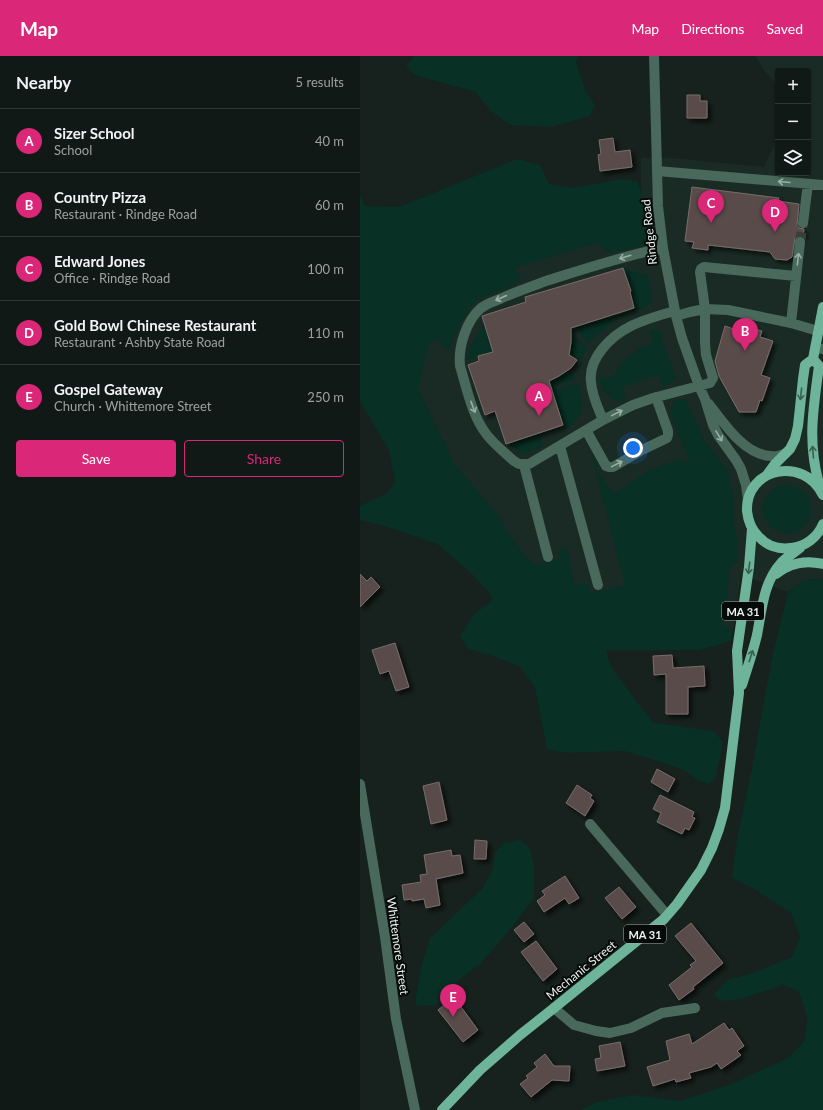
<!DOCTYPE html>
<meta charset="utf-8">
<style>
:root{--surface:#111916;--page:#1e2623;--text:#f1f3f6;--muted:#9ca0a1;--line:#303835;--accent:#db2777}
body{margin:0;font-family:Lato,sans-serif;background:var(--page);color:var(--text)}
.controls{position:absolute;right:12px;top:12px;display:grid;overflow:hidden;border-radius:4px;box-shadow:0 1px 3px #0004}
.controls button{width:36px;height:36px;display:grid;place-items:center;padding:0;border:0;border-bottom:1px solid var(--line);background:var(--surface);color:var(--text);font:20px sans-serif}
.you{position:absolute;left:273px;top:392px;width:14px;height:14px;margin:-10px;border:3px solid #fff;border-radius:50%;background:#1a73e8;box-shadow:0 0 0 6px #1a73e833}
.badge{display:grid;place-items:center;width:26px;height:26px;border-radius:50%;background:var(--accent);color:#fff;font-size:13px;font-weight:700}
.pin{position:absolute;translate:-50% -33px;filter:drop-shadow(0 1px 2px #0008)}
.pin::after{content:'';position:absolute;top:21px;width:14px;height:12px;background:inherit;clip-path:polygon(0 0,100% 0,50% 100%)}
.list{margin:0;padding:0;list-style:none}
h2{display:flex;justify-content:space-between;align-items:center;height:52px;margin:0;padding:0 16px;font-size:17px}
h2 small{font-size:13px;font-weight:400;color:var(--muted)}
.list li{display:grid;grid-template-columns:26px 1fr auto;gap:12px;align-items:center;box-sizing:border-box;height:64px;padding:0 16px;border-top:1px solid var(--line)}
.list b{display:block;font-size:15px;white-space:nowrap}
.list p{margin:0;font-size:13px;white-space:nowrap;color:var(--muted)}
.list em{font-size:13px;font-style:normal;color:var(--muted)}
.actions{display:flex;gap:8px;padding:12px 16px}
.actions a{flex:1;padding:9px 0;border:1px solid var(--accent);border-radius:4px;text-align:center;font-size:14px;color:var(--accent)}
.actions .main{background:var(--accent);color:#fff}
.icon{flex:none;width:22px;height:22px;fill:none;stroke:currentColor;stroke-width:2;stroke-linecap:round;stroke-linejoin:round}
.map{position:relative;flex:none;width:463px;height:1054px;overflow:hidden}
header{display:flex;align-items:center;gap:24px;box-sizing:border-box;height:56px;padding:0 20px;background:var(--accent);color:#fff}
header strong{font-size:19px}
nav{display:flex;gap:22px;margin-inline-start:auto;font-size:14px}
main{display:flex}
aside{flex:1;background:var(--surface)}
.map>svg:first-child{display:block}
.built{fill:#1a2b25}
.green{fill:#083024}
.building{fill:#584c4a;stroke:#796d6a;filter:url(#shadow)}
.lines{fill:none;stroke-linecap:round;stroke-linejoin:round}
.minor-tunnel{stroke:#37403c;stroke-width:10;stroke-dasharray:10 5;stroke-linecap:butt}
.minor{stroke:#48695c;stroke-width:10}
.major{stroke:#6eb49a;stroke-width:10}
.oneway{stroke:#9aaea6}
.oneway2{stroke:#3a5f51}
.labels{text-anchor:middle;dominant-baseline:central;stroke-width:4;stroke-linejoin:round;paint-order:stroke}
.shield{fill:#060a08;stroke:#a6acaa;stroke-width:1}
.shield-label{font-size:11px;font-weight:bold;fill:#ebf2ef}
.street-label{font-size:12px;fill:#ebf2ef;stroke:#060a08}
</style>
<header>
<strong>Map</strong>
<nav><a>Map</a><a>Directions</a><a>Saved</a></nav>
</header>
<main>
<aside>
<h2>Nearby<small>5 results</small></h2>
<ul class="list">
<li><span class="badge">A</span><div><b>Sizer School</b><p>School</p></div><em>40 m</em></li>
<li><span class="badge">B</span><div><b>Country Pizza</b><p>Restaurant · Rindge Road</p></div><em>60 m</em></li>
<li><span class="badge">C</span><div><b>Edward Jones</b><p>Office · Rindge Road</p></div><em>100 m</em></li>
<li><span class="badge">D</span><div><b>Gold Bowl Chinese Restaurant</b><p>Restaurant · Ashby State Road</p></div><em>110 m</em></li>
<li><span class="badge">E</span><div><b>Gospel Gateway</b><p>Church · Whittemore Street</p></div><em>250 m</em></li>
</ul>
<div class="actions"><a class="main">Save</a><a>Share</a></div>
</aside>
<div class="map">
<svg width="463" height="1054" viewBox="0 0 463 1054">
<defs>
<filter id="shadow"><feDropShadow dx="3.5" dy="3.5" stdDeviation="2" flood-color="#0009"/></filter>
</defs>
<rect width="100%" height="100%" fill="#17211d"/>
<path class="built" d="M 396,0 L 463,0 L 463,524 L 459,523 L 443,524 L 428,536 L 381,519 L 371,585 L 339,594 L 161,595 L 0,219 L 281,134 L 281,102 L 311,102 L 404,111 L 418,80 L 418,117 L 448,117 L 448,15 L 418,15 L 418,30 L 403,13 Z"/>
<path class="green" d="M 54,0 L 218,0 L 216,7 L 226,36 L 235,49 L 230,60 L 192,71 L 150,69 L 131,55 L 115,36 L 55,19 L 46,10 Z
M 157,103 L 180,109 L 189,128 L 213,132 L 261,123 L 277,125 L 281,134 L 287,186 L 276,191 L 250,197 L 248,196 L 236,187 L 154,212 L 162,223 C 152,231 139,234 128,239 C 123,241 118,244 114,247 C 102,260 95,278 89,294 L 74,283 L 68,292 L 58,333 L 95,409 L 135,455 L 160,494 L 173,509 L 200,503 L 198,495 L 200,492 L 207,492 L 215,529 L 226,527 L 228,528 L 230,537 L 265,530 L 232,400 L 238,409 L 236,412 L 253,438 L 288,415 L 304,408 L 324,403 L 327,407 L 329,405 L 311,358 C 310,347 315,341 326,344 L 346,387 L 367,413 L 373,438 L 374,467 L 378,489 L 377,508 L 372,508 L 370,513 L 364,570 L 373,573 L 371,585 L 339,594 L 246,594 L 250,609 L 276,645 L 294,667 L 320,670 L 355,676 L 363,686 L 356,721 L 349,728 L 339,725 L 324,714 L 295,704 L 264,695 L 207,697 L 187,693 L 175,631 L 159,610 L 127,598 L 108,593 L 100,579 L 115,557 L 132,545 L 132,540 L 110,516 L 77,488 L 21,469 L 0,464 L 0,450 L 27,437 L 35,425 L 29,395 L 0,345 L 0,139 L 5,150 L 39,151 Z
M 263,212 L 287,219 L 293,244 L 292,246 L 289,249 L 262,261 L 261,256 L 274,252 L 270,236 L 271,235 Z
M 256,258 L 258,263 L 243,274 L 229,287 C 222,282 219,278 217,270 Z
M 124,267 L 133,296 L 107,304 L 108,297 L 110,292 Z
M 213,271 C 215,283 218,285 228,291 L 224,297 L 221,305 L 208,299 C 211,289 211,282 209,272 Z
M 295,274 L 300,275 L 303,287 L 316,321 L 314,324 L 310,328 L 304,330 L 302,329 L 298,319 L 262,331 L 266,345 C 252,347 239,336 240,321 L 253,321 C 265,302 271,294 293,288 L 289,276 L 290,274 Z
M 206,315 L 208,316 L 209,315 L 217,323 L 194,330 L 193,327 L 190,328 L 188,325 L 199,320 Z
M 218,327 C 223,351 226,359 205,374 L 192,335 Z
M 179,377 L 183,390 C 167,399 162,400 148,387 Z
M403 453a24 24 0 1 1 48 0a24 24 0 1 1-48 0Z
M 459,523 L 463,524 L 463,1054 L 221,1054 L 237,1046 L 274,1039 L 321,1045 L 371,1028 L 428,1002 L 445,984 L 447,962 L 439,936 L 424,929 L 381,943 L 362,945 L 353,939 L 367,924 L 392,917 L 432,901 L 440,882 L 431,857 L 394,833 L 372,822 L 377,783 L 392,712 L 411,606 L 428,536 L 443,524 Z
M 160,784 L 166,788 L 170,794 L 174,809 L 174,842 L 139,887 L 120,908 L 99,924 L 77,949 L 56,950 L 56,940 L 62,908 L 70,882 L 123,832 L 133,813 L 135,796 L 144,787 Z"/>
<path class="building" d="M 327,39 L 340,39 L 340,45 L 347,45 L 347,62 L 327,62 Z
M 253,82 L 255,96 L 270,94 L 272,111 L 240,115 L 238,99 L 241,98 L 239,84 Z
M 332,131 L 419,142 L 418,145 L 439,148 L 437,169 L 439,172 L 444,173 L 443,180 L 438,180 L 435,182 L 432,201 L 427,204 L 415,203 L 410,196 L 348,189 L 348,194 L 332,192 L 334,186 L 325,185 Z
M 263,212 L 271,235 L 270,236 L 274,252 L 211,272 L 211,286 L 209,299 L 217,304 L 211,312 L 199,320 L 189,325 L 203,369 L 146,388 L 135,355 L 125,359 L 108,309 L 119,305 L 118,300 L 133,296 L 122,260 L 166,246 L 165,241 Z
M 365,270 L 382,276 L 384,270 L 402,275 L 400,281 L 413,285 L 401,319 L 410,322 L 402,345 L 400,344 L 396,356 L 379,356 L 359,320 L 355,305 Z
M 0,518 L 7,525 L 11,521 L 20,531 L 0,551 Z
M 35,587 L 49,631 L 36,635 L 29,615 L 20,618 L 12,594 Z
M 312,599 L 313,612 L 344,610 L 345,630 L 328,631 L 328,658 L 306,658 L 306,618 L 294,619 L 293,600 Z
M 297,713 L 315,723 L 308,736 L 291,726 Z
M 79,726 L 87,764 L 71,768 L 63,730 Z
M 217,729 L 232,739 L 230,742 L 234,745 L 225,760 L 206,747 Z
M 300,739 L 334,756 L 332,761 L 335,762 L 329,774 L 325,772 L 322,778 L 297,766 L 301,757 L 293,753 Z
M 115,784 L 127,785 L 126,803 L 114,803 Z
M 91,794 L 92,800 L 100,799 L 103,817 L 76,823 L 80,849 L 66,852 L 64,843 L 52,845 L 52,843 L 44,844 L 42,829 L 61,826 L 60,819 L 67,818 L 64,799 Z
M 205,820 L 219,842 L 209,848 L 205,842 L 184,856 L 177,845 L 185,839 L 182,835 Z
M 259,831 L 276,851 L 262,863 L 245,842 Z
M 164,866 L 174,878 L 164,886 L 154,874 Z
M 331,867 L 363,907 L 333,931 L 334,933 L 319,944 L 309,929 L 332,911 L 330,909 L 336,905 L 315,880 Z
M 176,885 L 197,913 L 183,925 L 161,896 Z
M 93,942 L 95,945 L 96,944 L 118,974 L 103,986 L 78,954 Z
M 364,967 L 369,974 L 372,972 L 384,990 L 377,995 L 381,999 L 361,1013 L 357,1007 L 351,1011 L 329,1017 L 331,1022 L 316,1026 L 315,1023 L 293,1030 L 287,1011 L 310,1004 L 306,985 L 329,978 L 332,988 Z
M 260,986 L 265,1010 L 237,1015 L 235,1003 L 241,1002 L 239,990 Z
M 185,998 L 194,1010 L 210,1010 L 209,1025 L 192,1024 L 171,1041 L 160,1028 L 168,1022 L 166,1020 L 177,1011 L 174,1007 Z"/>
<g class="lines">
<path class="minor-tunnel" d="M 440,186 L 443,167"/>
<path class="minor" d="M 294,0 L 298,150 L 303,192 L 316,260 L 322,282 L 339,330 L 345,343 L 353,369 L 358,379 L 376,404 L 381,413 L 386,429 L 388,444
M 297,115 L 463,129
M 443,167 L 448,128
M 303,192 C 263,200 224,213 186,225 C 170,231 155,236 140,243 C 134,245 127,248 121,252 C 106,265 98,291 100,310 C 107,333 112,360 127,379 C 135,389 145,397 154,405 L 159,408 L 169,408 L 243,364 L 273,349 L 293,342 L 350,327 L 353,322 L 346,299 L 345,287 L 345,253 L 340,216 L 341,213 L 344,211 L 436,220
M 316,260 L 330,256 L 345,253 L 368,254 L 431,267 L 458,275
M 431,267 L 440,186
M 455,292 L 463,293
M 349,348 C 364,367 384,399 411,400 C 417,401 422,399 426,397
M 243,364 C 238,352 232,340 231,326 C 228,302 251,280 271,270 C 285,263 300,259 315,255
M 226,374 L 246,410 L 249,411 L 253,411 L 282,394 L 307,382 L 308,379 L 308,375 L 296,341
M 200,390 L 238,529
M 164,409 L 188,501
M 0,728 L 25,881 L 36,963 L 55,1054
M 230,768 L 307,859
M 194,952 L 214,969 L 236,975 L 250,977 L 271,972 L 302,957 L 335,952"/>
<path class="major" d="M 453,303 L 459,310 C 453,354 447,388 460,431
M 407,419 L 415,408 L 430,393 L 435,383 L 438,370 L 443,323 L 445,309 L 453,303 L 463,251
M 463,439 C 444,399 385,412 387,455 C 388,464 391,473 398,480 C 406,489 418,494 431,492 C 445,491 458,481 463,468
M 416,518 C 429,507 446,504 463,508
M 382,629 C 387,613 393,596 397,579 C 402,554 403,527 421,507 C 426,501 434,497 440,492
M 82,1054 L 120,1014 L 160,979 L 194,952 L 304,863 L 317,848 L 341,814 L 352,792 L 359,773 L 365,752 L 379,637 L 377,595 L 389,511 L 392,473"/>
</g>
<defs><path id="oneway-shaft" d="M-6 0H5M1.5-3L5.5 0L1.5 3" fill="none" stroke-width="1.6" stroke-linecap="round" stroke-linejoin="round"/></defs>
<g class="oneway">
<use href="#oneway-shaft" transform="translate(424 126) rotate(-175)"/>
<use href="#oneway-shaft" transform="translate(265 201) rotate(163)"/>
<use href="#oneway-shaft" transform="translate(438 203) rotate(-83)"/>
<use href="#oneway-shaft" transform="translate(141 242) rotate(156)"/>
<use href="#oneway-shaft" transform="translate(113 351) rotate(70)"/>
<use href="#oneway-shaft" transform="translate(257 357) rotate(-26)"/>
<use href="#oneway-shaft" transform="translate(359 380) rotate(59)"/>
<use href="#oneway-shaft" transform="translate(257 408) rotate(-26)"/>
</g>
<g class="oneway2">
<use href="#oneway-shaft" transform="translate(441 338) rotate(96)"/>
<use href="#oneway-shaft" transform="translate(453 396) rotate(-95)"/>
<use href="#oneway-shaft" transform="translate(389 512) rotate(97)"/>
<use href="#oneway-shaft" transform="translate(391 600) rotate(-72)"/>
</g>
<g class="labels">
<g class="shield">
<rect x="362" y="546" width="42" height="18" rx="3"/>
<rect x="264" y="869" width="42" height="18" rx="3"/>
</g>
<g class="shield-label">
<text x="383" y="555">MA 31</text>
<text x="285" y="878">MA 31</text>
</g>
<g class="street-label">
<text transform="translate(289 176) rotate(-96)">Rindge Road</text>
<text transform="translate(38 890) rotate(82)">Whittemore Street</text>
<text transform="translate(221 914) rotate(-39)">Mechanic Street</text>
</g>
</g>
</svg>
<div class="controls">
<button>+</button>
<button>−</button>
<button><svg class="icon" aria-label="layers" viewBox="0 0 24 24"><path d="M12 4l9 5-9 5-9-5zM3 14l9 5 9-5"/></svg></button>
</div>
<div class="you"></div>
<div class="pin badge" style="left:179px;top:360px">A</div>
<div class="pin badge" style="left:385px;top:295px">B</div>
<div class="pin badge" style="left:351px;top:167px">C</div>
<div class="pin badge" style="left:415px;top:176px">D</div>
<div class="pin badge" style="left:93px;top:961px">E</div>
</div>
</main>
